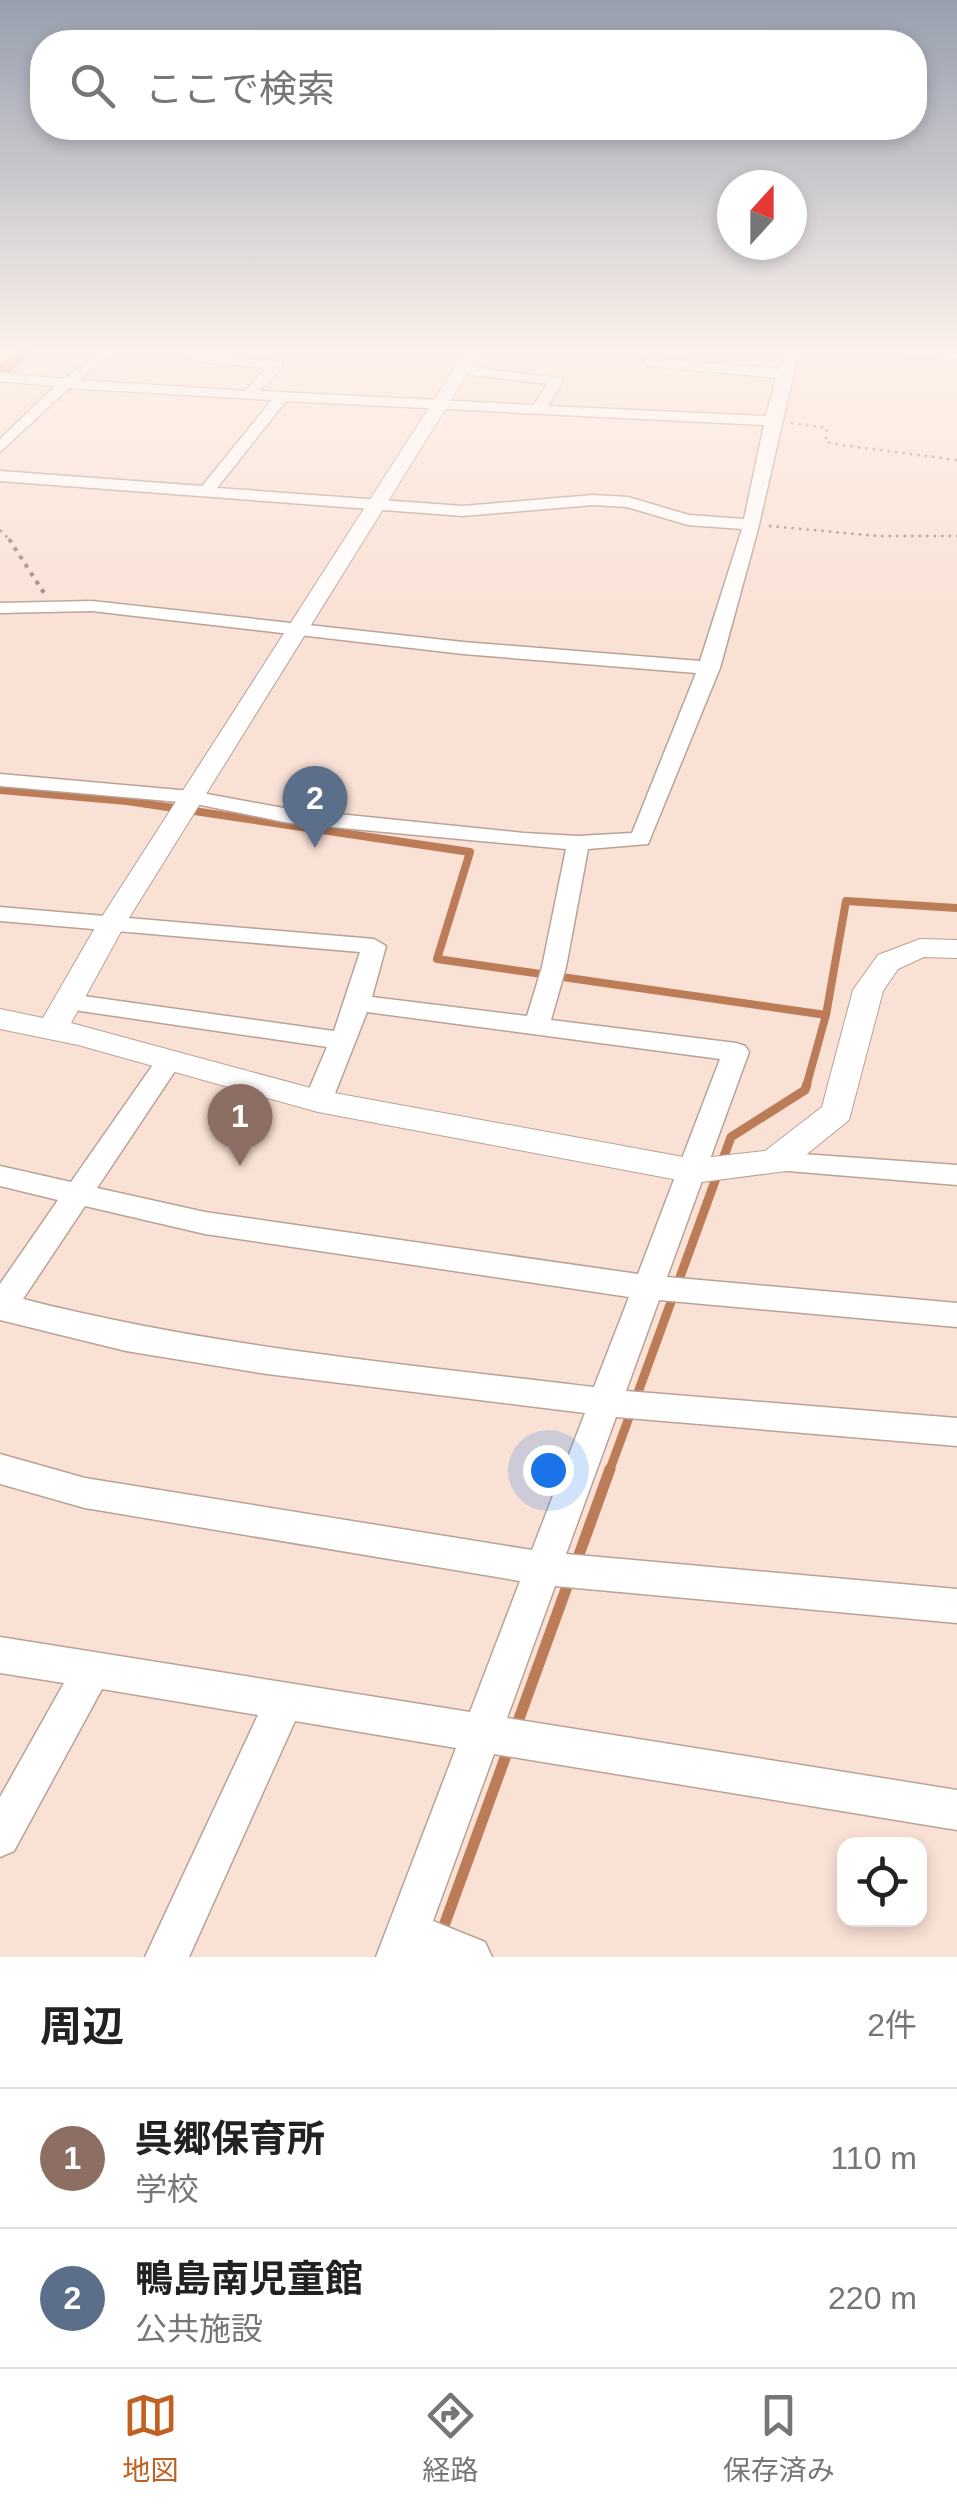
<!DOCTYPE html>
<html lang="ja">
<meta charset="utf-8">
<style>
:root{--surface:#fff;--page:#f6f6f6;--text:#222;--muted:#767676;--line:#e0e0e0;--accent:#c16021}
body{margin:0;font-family:Arial,"Noto Sans JP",sans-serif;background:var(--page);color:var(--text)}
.controls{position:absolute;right:30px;bottom:30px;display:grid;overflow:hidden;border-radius:20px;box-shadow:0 5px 15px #0003}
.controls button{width:90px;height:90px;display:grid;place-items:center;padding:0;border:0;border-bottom:2px solid var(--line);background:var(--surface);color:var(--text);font:50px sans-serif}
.compass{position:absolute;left:717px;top:170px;width:90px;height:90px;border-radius:50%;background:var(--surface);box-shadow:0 5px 15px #0003;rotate:21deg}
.you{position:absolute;left:548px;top:1470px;width:35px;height:35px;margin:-25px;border:8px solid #fff;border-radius:50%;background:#1a73e8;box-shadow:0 0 0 15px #1a73e833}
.badge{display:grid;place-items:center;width:65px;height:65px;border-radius:50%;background:var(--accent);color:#fff;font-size:32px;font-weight:700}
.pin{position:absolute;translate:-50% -82px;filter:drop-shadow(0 2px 5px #0008)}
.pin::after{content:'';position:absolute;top:52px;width:35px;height:30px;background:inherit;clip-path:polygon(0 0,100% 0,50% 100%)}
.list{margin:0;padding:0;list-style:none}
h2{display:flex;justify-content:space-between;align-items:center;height:130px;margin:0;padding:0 40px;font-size:42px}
h2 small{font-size:32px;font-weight:400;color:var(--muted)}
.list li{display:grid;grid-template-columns:65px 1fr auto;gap:30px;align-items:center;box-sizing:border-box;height:140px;padding:0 40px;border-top:2px solid var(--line)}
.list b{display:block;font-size:38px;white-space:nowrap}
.list p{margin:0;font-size:32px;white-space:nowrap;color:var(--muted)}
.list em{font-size:32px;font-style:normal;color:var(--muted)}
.icon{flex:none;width:55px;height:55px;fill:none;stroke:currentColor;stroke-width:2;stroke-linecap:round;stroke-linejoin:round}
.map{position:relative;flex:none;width:957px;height:1957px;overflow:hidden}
.search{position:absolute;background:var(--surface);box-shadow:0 5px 15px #0003;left:30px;right:30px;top:30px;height:110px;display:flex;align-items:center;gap:25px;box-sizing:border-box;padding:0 35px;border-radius:40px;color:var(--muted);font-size:38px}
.sheet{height:410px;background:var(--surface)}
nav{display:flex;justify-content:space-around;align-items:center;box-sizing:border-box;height:140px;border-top:2px solid var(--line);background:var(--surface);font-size:28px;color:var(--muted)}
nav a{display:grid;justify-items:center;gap:5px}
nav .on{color:var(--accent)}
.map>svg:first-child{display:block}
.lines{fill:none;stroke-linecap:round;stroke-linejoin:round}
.stream-far2{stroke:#bd7c58;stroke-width:8}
.stream-far1{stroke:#bd7c58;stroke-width:9}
.stream{stroke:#bd7c58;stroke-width:11}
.river{fill:#bd7c58;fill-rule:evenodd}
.minor-casing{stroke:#b9a296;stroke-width:3}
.tertiary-casing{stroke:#b9a296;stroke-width:2}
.secondary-casing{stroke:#b9a296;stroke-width:3}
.path-far1{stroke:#97867d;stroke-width:2.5;stroke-dasharray:2.5 5;stroke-linecap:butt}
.path{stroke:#97867d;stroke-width:4;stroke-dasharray:4 6;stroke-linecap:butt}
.minor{fill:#fff;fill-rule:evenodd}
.tertiary{fill:#fff;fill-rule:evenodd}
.secondary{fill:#fff;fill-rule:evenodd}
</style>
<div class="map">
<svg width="957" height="1957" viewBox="0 0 957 1957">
<rect width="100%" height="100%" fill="#fae1d5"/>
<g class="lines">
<path class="stream-far2" d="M 0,790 L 127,801 L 470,852 L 437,959 L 826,1015
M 806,1087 L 826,1015 L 846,901 L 957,908"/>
<path class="stream-far1" d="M 636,1398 L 731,1137 L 805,1090 L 807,1084
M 609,1472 L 631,1412"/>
<path class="stream" d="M 576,1563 L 610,1469
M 516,1727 L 569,1581
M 441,1934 L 508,1750"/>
<path class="river" d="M 6,350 L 33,350 L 9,373 L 0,375 L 0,355 Z"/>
<defs>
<path id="minor" d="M 104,350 L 119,350 L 79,380 L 245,391 L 266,368 L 193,361 L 191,358 L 198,354 L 282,362 L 282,368 L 259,391 L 534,405 L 547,384 L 455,373 L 453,370 L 460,366 L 561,378 L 563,381 L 548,406 L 766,416 L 776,378 L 650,366 L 643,362 L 650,358 L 779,369 L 785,350 L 799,350 L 758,529 L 720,668 L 648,844 L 588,849 L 566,967 L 551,1020 L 736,1043 L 745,1046 L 749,1052 L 667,1277 L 957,1303 L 957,1327 L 659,1300 L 626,1391 L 957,1418 L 957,1446 L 616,1417 L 566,1554 L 957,1589 L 957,1623 L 555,1586 L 507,1718 L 957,1790 L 957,1830 L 494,1754 L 433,1921 L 485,1942 L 492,1957 L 376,1957 L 456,1748 L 295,1721 L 189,1957 L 145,1957 L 258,1715 L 102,1689 L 14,1851 L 0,1857 L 0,1797 L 64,1683 L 0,1673 L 0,1637 L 470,1712 L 520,1581 L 85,1508 L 0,1484 L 0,1454 L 85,1478 L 532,1550 L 585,1413 L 267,1374 L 126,1351 L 0,1320 L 0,1284 L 58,1200 L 0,1186 L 0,1166 L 71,1182 L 159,1056 L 177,1056 L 181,1062 L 97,1188 L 205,1212 L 638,1274 L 720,1059 L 367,1012 L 332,1101 L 328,1108 L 308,1108 L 304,1101 L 327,1047 L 60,1008 L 56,1002 L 69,994 L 334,1031 L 360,952 L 0,921 L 0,907 L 374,939 L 386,946 L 372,997 L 527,1016 L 542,967 L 566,849 L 289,823 L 191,803 L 0,786 L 0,774 L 191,791 L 289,809 L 524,833 L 578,836 L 632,833 L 696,673 L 463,654 L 92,611 L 0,613 L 0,603 L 92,601 L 463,642 L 700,661 L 742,529 L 688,525 L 627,507 L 593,505 L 463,516 L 0,481 L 0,471 L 202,486 L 272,400 L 69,388 L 0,452 L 0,439 L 55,386 L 0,381 L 0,373 L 63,379 ZM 286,401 L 764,425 L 744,519 L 689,515 L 628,497 L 593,495 L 463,506 L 217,488 ZM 85,1206 L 205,1234 L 629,1297 L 594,1387 C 403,1364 210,1347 23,1299 Z
M 774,1152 L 957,1165 L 957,1185 L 764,1169 L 760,1162 L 764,1155 Z"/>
<path id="tertiary" d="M 0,350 L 18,350 L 0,364 Z
M 466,350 L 482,350 L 124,926 L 71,1023 L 318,1090 L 694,1159 L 765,1151 L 822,1107 L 853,990 L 878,955 L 920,939 L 957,940 L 957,958 L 924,957 L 898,969 L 883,991 L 849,1120 L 786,1171 L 694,1183 L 318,1112 L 78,1045 L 0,1029 L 0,1009 L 43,1018 L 96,926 Z"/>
<path id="secondary" d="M 899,350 L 957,350 L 957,359 L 908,356 Z"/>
</defs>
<use href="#minor" class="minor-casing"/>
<use href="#tertiary" class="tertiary-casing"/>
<use href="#secondary" class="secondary-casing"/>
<path class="path-far1" d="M 791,423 L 827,428 L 826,442 L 834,444 L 957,460
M 769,526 L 878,536 L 957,536
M 0,530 L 12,542"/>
<path class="path" d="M 9,539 L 44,593"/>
<use href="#minor" class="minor"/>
<use href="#tertiary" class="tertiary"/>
<use href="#secondary" class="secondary"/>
</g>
<linearGradient id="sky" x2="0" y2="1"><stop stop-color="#979eae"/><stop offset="0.56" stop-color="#fdf2ec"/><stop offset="1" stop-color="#fdf2ec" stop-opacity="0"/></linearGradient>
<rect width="957" height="624" fill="url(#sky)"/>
</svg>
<div class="controls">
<button><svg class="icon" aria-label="locate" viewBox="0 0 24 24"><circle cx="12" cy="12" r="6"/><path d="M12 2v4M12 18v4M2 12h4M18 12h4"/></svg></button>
</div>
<svg class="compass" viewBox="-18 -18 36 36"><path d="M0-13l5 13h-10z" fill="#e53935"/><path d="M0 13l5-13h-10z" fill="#767676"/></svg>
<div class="you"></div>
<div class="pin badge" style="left:240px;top:1166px;background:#8d6e63">1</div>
<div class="pin badge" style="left:315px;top:848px;background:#5c6f8a">2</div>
<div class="search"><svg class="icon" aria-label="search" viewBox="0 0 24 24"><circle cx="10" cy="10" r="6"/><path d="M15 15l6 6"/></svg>ここで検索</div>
</div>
<section class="sheet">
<h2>周辺<small>2件</small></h2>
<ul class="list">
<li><span class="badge" style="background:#8d6e63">1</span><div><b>呉郷保育所</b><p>学校</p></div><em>110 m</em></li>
<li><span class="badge" style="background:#5c6f8a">2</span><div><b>鴨島南児童館</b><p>公共施設</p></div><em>220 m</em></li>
</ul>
</section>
<nav>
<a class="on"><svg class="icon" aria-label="map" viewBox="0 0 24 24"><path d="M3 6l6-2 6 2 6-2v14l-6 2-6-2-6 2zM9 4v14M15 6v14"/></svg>地図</a>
<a><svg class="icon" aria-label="directions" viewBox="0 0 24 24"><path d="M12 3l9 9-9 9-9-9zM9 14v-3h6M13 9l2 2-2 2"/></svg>経路</a>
<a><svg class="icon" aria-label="saved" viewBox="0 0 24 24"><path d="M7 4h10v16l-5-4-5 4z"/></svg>保存済み</a>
</nav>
